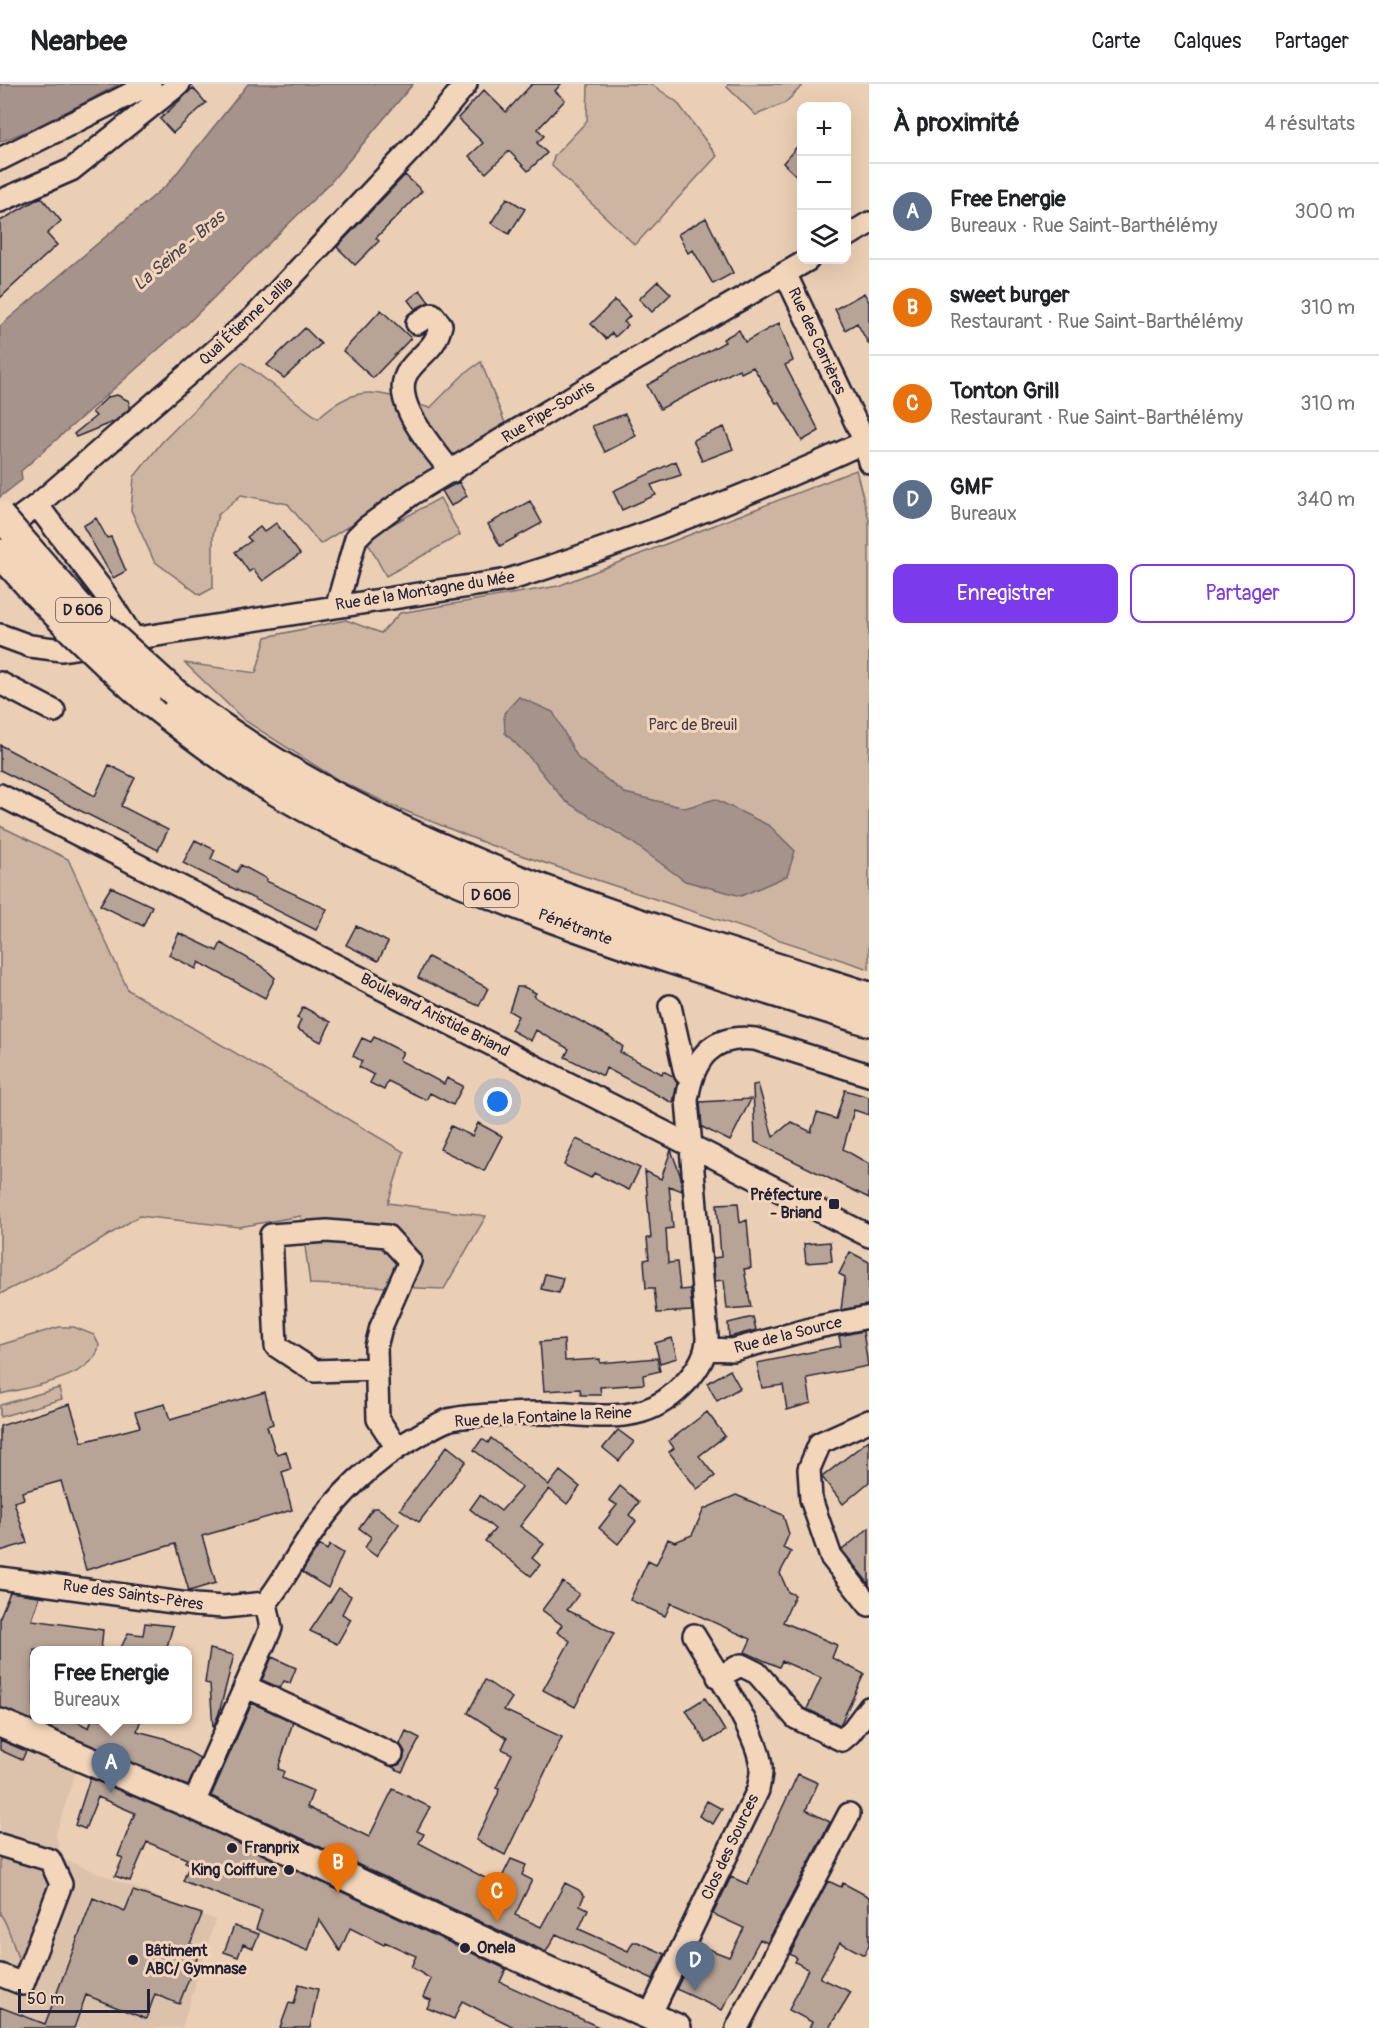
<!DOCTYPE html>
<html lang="fr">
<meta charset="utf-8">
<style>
:root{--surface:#fff;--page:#f2f2f2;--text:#202124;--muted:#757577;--line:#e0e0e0;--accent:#7c3aed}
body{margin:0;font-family:Pangolin,sans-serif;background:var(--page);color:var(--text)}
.controls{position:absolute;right:18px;top:18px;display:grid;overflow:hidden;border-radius:12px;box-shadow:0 6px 24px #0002}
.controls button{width:54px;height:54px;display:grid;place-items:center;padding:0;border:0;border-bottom:2px solid var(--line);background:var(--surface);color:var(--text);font:30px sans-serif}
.scale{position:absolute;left:18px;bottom:15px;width:132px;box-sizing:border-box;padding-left:6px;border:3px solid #22223b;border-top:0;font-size:16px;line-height:21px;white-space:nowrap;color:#22223b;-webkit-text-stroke:4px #f3d6b9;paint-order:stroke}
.you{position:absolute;left:498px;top:1018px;width:21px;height:21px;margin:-15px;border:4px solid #fff;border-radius:50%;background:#1a73e8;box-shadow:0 0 0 9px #1a73e833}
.badge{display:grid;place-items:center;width:39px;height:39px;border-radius:50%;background:var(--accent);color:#fff;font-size:20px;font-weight:700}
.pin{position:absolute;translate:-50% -50px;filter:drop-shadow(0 2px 3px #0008)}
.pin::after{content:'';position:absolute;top:32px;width:21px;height:18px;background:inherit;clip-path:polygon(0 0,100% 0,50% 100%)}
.popup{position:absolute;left:30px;top:1562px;width:162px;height:78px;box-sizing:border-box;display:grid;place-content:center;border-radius:12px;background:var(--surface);filter:drop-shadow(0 2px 4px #0005);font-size:20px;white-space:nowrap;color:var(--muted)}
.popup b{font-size:22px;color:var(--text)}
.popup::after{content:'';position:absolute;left:50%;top:100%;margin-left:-12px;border:12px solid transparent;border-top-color:var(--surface)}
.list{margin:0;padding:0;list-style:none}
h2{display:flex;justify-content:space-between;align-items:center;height:78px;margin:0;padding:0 24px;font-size:26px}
h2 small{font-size:20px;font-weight:400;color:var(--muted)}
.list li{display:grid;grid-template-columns:39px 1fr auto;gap:18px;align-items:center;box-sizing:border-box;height:96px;padding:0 24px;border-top:2px solid var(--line)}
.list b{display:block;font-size:22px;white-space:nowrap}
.list p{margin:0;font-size:20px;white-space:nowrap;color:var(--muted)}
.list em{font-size:20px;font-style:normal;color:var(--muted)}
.actions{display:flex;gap:12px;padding:18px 24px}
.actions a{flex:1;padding:14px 0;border:2px solid var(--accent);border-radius:12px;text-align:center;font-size:21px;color:var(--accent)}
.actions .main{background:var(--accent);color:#fff}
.icon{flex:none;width:33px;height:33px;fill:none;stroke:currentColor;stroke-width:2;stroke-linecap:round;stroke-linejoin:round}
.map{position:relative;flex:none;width:869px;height:1944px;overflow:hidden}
header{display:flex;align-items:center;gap:36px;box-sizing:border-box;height:84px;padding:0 30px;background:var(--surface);border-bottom:2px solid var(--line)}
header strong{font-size:28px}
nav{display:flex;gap:33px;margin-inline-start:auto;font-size:21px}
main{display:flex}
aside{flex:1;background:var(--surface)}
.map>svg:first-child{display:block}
.built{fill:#dcc2ab}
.green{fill:#cdb5a2;stroke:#786c6e;stroke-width:1.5}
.water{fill:#a6938b;stroke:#71666b;stroke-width:1.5}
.building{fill:#b8a496;stroke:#22223b;stroke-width:1.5}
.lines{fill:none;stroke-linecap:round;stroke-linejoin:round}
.minor-casing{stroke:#22223b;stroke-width:26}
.major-casing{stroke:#22223b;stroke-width:32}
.minor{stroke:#f3d6b9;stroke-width:21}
.major{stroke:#f3d6b9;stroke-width:27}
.major-bridge-casing{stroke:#22223b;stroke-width:32;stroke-linecap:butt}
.major-bridge{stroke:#f3d6b9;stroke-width:27}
.poi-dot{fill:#22223b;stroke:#f3d6b9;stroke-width:2}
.labels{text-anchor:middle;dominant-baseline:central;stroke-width:6;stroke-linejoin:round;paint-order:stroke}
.shield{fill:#f3d6b9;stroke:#615861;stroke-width:1.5}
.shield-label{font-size:15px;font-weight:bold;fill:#22223b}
.street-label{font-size:16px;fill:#22223b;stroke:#f3d6b9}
.park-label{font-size:16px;fill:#443f50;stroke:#f3d6b9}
.poi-label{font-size:16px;font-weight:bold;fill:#22223b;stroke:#f3d6b9;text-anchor:start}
.water-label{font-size:18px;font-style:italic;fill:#4a4453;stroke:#f3d6b9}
</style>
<header>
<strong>Nearbee</strong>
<nav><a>Carte</a><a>Calques</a><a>Partager</a></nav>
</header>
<main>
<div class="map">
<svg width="869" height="1944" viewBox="0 0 869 1944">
<rect width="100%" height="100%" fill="#ebcfb4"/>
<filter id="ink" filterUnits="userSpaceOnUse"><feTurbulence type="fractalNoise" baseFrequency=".0167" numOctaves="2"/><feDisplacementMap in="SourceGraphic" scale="12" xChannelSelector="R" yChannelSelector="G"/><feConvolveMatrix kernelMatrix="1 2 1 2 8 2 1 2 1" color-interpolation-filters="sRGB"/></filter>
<g filter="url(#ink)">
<path class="built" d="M 0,1656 L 76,1687 L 56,1750 L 61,1774 L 215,1836 L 182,1944 L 0,1944 Z"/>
<path class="green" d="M 588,0 L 651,0 L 677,18 L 717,72 L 635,161 L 552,82 L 554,72 L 587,37 Z
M 728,0 L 804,0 L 785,19 L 756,31 L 727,3 Z
M 242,278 L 318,334 C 360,295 382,310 430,324 L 465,289 L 481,278 L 507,344 L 320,460 L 288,420 L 241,411 L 218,431 L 213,451 L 213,504 L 200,511 L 154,477 L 131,426 L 134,393 L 162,358 Z
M 856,386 L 869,436 L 869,885 L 490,761 L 393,722 L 338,696 L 244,636 L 185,579 L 256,589 L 266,553 L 346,536 L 381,549 L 400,529 L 558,502 Z
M 440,414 L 460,451 L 386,492 L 366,455 Z
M 0,742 L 68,775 L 128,906 L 404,1068 L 388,1119 L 486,1132 L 444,1205 L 310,1200 L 301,1132 L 239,1143 L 139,1132 L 75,1172 L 0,1210 Z
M 59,1243 L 74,1243 L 94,1251 L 99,1261 C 96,1294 28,1303 1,1310 L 0,1261 Z
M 59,1304 L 62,1315 L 0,1333 L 0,1321 Z
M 5,1772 L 44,1785 L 51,1797 L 21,1882 C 14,1867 9,1839 0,1830 L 0,1775 Z"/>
<path class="water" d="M 0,0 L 119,0 L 49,38 L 0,58 Z
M 248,0 L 413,0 L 330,99 L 189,238 L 21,387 L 22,396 L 0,413 L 0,242 L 168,100 Z
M 519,613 L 553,628 L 578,674 L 625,709 L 685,724 L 715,715 L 770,742 L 795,767 L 787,792 L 741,812 L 685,797 L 629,756 L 565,717 L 530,674 L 505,649 L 504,629 Z"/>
<path class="building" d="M 532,0 L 561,0 L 555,7 L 565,16 L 538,45 L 544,52 L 537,59 L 547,69 L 528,87 L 509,67 L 486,89 L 469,72 L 483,59 L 458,34 L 484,6 L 506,28 Z
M 193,4 L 206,19 L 173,49 L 160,35 Z
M 801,58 L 801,96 L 783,79 Z
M 405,91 L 422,107 L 376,154 L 379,157 L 355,181 L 337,163 Z
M 41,113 L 61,137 L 47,150 L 57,161 L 0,214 L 0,137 Z
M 507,114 L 525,125 L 509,150 L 491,139 Z
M 706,134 L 733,189 L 713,200 L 693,166 L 688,169 L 678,150 Z
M 658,197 L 671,210 L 652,228 L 639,215 Z
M 420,206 L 429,218 L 415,225 L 408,216 Z
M 864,209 L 869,218 L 869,261 L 857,239 L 845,246 L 835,225 Z
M 615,216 L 630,232 L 624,238 L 628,241 L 615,253 L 612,249 L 606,255 L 591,240 Z
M 381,226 L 411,254 L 373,294 L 343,267 Z
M 779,239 L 793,277 L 785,281 L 819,347 L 802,357 L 779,318 L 776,319 L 753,283 L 741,289 L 739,285 L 660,325 L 647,301 L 725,258 L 723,255 L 739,246 L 745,258 Z
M 305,244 L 321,260 L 284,294 L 267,281 Z
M 117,311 L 129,317 L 129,325 L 115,337 L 76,353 L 74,350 L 96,332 L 92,328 L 108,313 Z
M 625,330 L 636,352 L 605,368 L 592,342 Z
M 724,343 L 733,365 L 702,377 L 693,356 Z
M 676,377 L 681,391 L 651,401 L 656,411 L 622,426 L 613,407 Z
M 459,398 L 467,412 L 451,422 L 442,407 Z
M 530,417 L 542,439 L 500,462 L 488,440 Z
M 96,434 L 107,454 L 111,453 L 126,487 L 113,494 L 83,442 Z
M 276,439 L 300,470 L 263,497 L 253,485 L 249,488 L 235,468 L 251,457 L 247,453 L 260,443 L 264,448 Z
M 0,661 L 95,712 L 109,681 L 135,694 L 121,722 L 168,746 L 158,766 L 0,686 Z
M 195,756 L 215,766 L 211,775 L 237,788 L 241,781 L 267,795 L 266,797 L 327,825 L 316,846 L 183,779 Z
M 111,803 L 152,822 L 143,842 L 100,821 Z
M 356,842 L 388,858 L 378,877 L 346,861 Z
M 179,849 L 217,867 L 221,859 L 263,883 L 275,894 L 265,914 L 199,878 L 196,885 L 169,871 Z
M 428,873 L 488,904 L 479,922 L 418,894 Z
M 517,903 L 524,903 L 536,909 L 534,912 L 538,915 L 609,952 L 623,963 L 620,968 L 662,990 L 663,987 L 673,992 L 677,999 L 673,1019 L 606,984 L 603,992 L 565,973 L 569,965 L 536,946 L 531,957 L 511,946 L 518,932 L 509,927 Z
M 303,923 L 331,938 L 321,958 L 297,945 L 301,936 L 297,934 Z
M 374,953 L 403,968 L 399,976 L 444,1000 L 447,994 L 463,1002 L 453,1021 L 430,1009 L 426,1016 L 388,997 L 384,1006 L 370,999 L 374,991 L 359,983 L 362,977 L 353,972 L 362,954 L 371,958 Z
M 758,1000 L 773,1053 L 791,1038 L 811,1048 L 817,1029 L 836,1035 L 845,1006 L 869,1013 L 869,1031 L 854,1026 L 843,1065 L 869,1080 L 869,1114 L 755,1058 L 753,1001 Z
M 751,1015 L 730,1057 L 702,1043 L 700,1018 Z
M 478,1039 L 502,1052 L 484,1087 L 440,1065 L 451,1042 L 472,1052 Z
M 576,1055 L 640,1084 L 629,1106 L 594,1089 L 591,1094 L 564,1081 Z
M 671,1066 L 681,1093 L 682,1107 L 669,1102 L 673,1144 L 666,1145 L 668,1179 L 677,1178 L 680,1206 L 690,1205 L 692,1227 L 657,1229 L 654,1204 L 646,1204 L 644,1176 L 649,1175 L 647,1154 L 651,1154 L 645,1087 L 661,1095 Z
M 738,1119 L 740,1139 L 747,1136 L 751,1184 L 744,1185 L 751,1223 L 727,1225 L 724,1196 L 715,1197 L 713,1174 L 721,1173 L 717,1120 Z
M 830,1158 L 832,1177 L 806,1179 L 804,1160 Z
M 850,1168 L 869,1178 L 869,1221 L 841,1226 L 845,1193 L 839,1190 Z
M 545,1190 L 563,1194 L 559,1209 L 541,1205 Z
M 753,1233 L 756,1246 L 729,1253 L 728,1239 Z
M 863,1247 L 868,1282 L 807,1294 L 811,1319 L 787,1326 L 783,1301 L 762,1304 L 757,1279 L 841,1262 L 839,1252 Z
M 672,1254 L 677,1274 L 660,1279 L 655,1259 Z
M 564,1256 L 565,1277 L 600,1275 L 600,1279 L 657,1274 L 660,1287 L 643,1291 L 644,1300 L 600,1303 L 601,1311 L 581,1311 L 580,1305 L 544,1307 L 540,1258 Z
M 730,1286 L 740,1304 L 717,1317 L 707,1299 Z
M 265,1308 L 273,1340 L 267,1342 L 275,1367 L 278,1370 L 286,1367 L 291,1385 L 282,1388 L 292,1426 L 202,1452 L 216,1499 L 189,1507 L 175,1460 L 86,1486 L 61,1397 L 22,1408 L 24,1415 L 14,1418 L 27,1459 L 0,1467 L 0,1342 L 70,1320 L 82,1358 L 140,1343 L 135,1328 L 165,1320 L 170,1336 Z
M 707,1328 L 725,1352 L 699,1372 L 715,1392 L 697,1405 L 669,1368 L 674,1364 L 669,1357 Z
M 618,1346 L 634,1358 L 619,1377 L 603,1364 Z
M 491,1354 L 549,1401 L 560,1387 L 580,1403 L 567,1420 L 549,1405 L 520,1442 L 544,1460 L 532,1474 L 540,1481 L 531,1492 L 485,1457 L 495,1445 L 470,1425 L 480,1411 L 501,1427 L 522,1403 L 474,1366 L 482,1355 L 488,1359 Z
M 869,1356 L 869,1398 L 843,1420 L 822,1393 Z
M 447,1362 L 466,1377 L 419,1438 L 400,1425 Z
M 620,1402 L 639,1418 L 629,1431 L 636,1437 L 618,1460 L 599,1444 L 617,1421 L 609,1416 Z
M 736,1411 L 783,1431 L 789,1450 L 783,1464 L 791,1468 L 780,1489 L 788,1508 L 795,1511 L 783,1538 L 837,1561 L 832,1574 L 864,1590 L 840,1641 L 807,1625 L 821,1594 L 782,1577 L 779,1583 L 745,1568 L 751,1555 L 671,1519 L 665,1532 L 630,1516 L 648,1477 L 656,1481 L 668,1455 L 675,1458 L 692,1451 L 704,1425 Z
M 373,1424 L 378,1424 L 399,1440 L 376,1472 L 365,1464 L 371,1453 L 359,1444 Z
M 869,1444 L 869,1500 L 842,1466 Z
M 319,1461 L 327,1466 L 330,1461 L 343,1469 L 328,1504 L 302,1488 Z
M 563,1498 L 579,1510 L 567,1526 L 614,1549 L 575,1623 L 543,1606 L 570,1557 L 557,1548 L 562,1541 L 542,1526 Z
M 339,1504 L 351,1512 L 342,1530 L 351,1535 L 337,1560 L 310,1547 Z
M 10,1508 L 40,1512 L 32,1536 L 103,1546 L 101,1566 L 34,1566 L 34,1635 L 72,1635 L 89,1644 L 92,1635 L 141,1635 L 137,1647 L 164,1654 L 200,1674 L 188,1702 L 0,1624 L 0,1533 Z
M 145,1539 L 173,1542 L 166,1566 L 120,1566 L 128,1549 L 143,1551 Z
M 210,1565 L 234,1571 L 219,1629 L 213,1644 L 210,1600 L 205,1599 Z
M 272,1573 L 296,1584 L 290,1599 L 284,1597 L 280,1604 L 262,1596 Z
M 485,1596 L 512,1614 L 504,1626 L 562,1653 L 505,1771 L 476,1756 L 498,1710 L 499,1705 L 496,1704 L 512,1670 L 502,1665 L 507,1654 L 468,1629 Z
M 705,1614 L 725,1647 L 706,1659 L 686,1626 Z
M 252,1619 L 293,1638 L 278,1685 L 284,1687 L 282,1694 L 313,1707 L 307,1723 L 369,1753 L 393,1705 L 430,1723 L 417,1747 L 424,1750 L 419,1759 L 498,1801 L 511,1775 L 526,1781 L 522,1791 L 532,1796 L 515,1831 L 541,1843 L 565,1799 L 579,1806 L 584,1812 L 580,1821 L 588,1825 L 579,1845 L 628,1867 L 633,1858 L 638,1858 L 665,1870 L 653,1895 L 556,1850 L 546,1868 L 211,1712 Z
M 406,1647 L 420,1654 L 402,1688 L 390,1682 L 399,1681 L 403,1676 L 405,1668 L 400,1660 Z
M 0,1656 L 26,1667 L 22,1676 L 0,1666 Z
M 798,1690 L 818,1699 L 806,1726 L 830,1738 L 767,1859 L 760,1855 L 722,1926 L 676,1905 L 698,1861 L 729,1873 L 744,1844 L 713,1830 L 731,1793 L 747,1800 Z
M 90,1694 L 187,1735 L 506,1885 L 500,1898 L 601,1944 L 516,1944 L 462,1917 L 454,1935 L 447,1932 L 427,1924 L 431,1916 L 423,1913 L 431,1895 L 411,1883 L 416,1872 L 385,1858 L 384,1861 L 350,1844 L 340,1867 L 319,1835 L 308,1867 L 256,1845 L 262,1827 L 183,1797 L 190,1780 L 185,1778 L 187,1775 L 147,1758 L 130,1797 L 115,1792 L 123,1774 L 118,1772 L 135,1729 L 98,1713 L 85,1745 L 75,1741 Z
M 707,1717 L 722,1725 L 713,1740 L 699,1732 Z
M 828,1797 L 841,1803 L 843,1799 L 869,1813 L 869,1861 L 864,1871 L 840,1858 L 820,1894 L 851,1908 L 829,1944 L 809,1944 L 812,1938 L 789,1926 L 808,1885 L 795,1878 L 797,1874 L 790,1870 Z
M 133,1807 L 202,1830 L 190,1860 L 201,1864 L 179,1920 L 155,1910 L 146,1935 L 86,1911 L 74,1944 L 0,1944 L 0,1923 L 45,1940 L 93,1814 L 125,1827 Z
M 234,1842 L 259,1850 L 253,1864 L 243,1860 L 238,1873 L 224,1868 Z
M 299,1900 L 318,1905 L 310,1944 L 280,1944 L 289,1919 L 294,1920 Z"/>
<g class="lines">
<defs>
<path id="minor" d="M 0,75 L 150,0
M 0,117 L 71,86 L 179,0
M 846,153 L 869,139
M 785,189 L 865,358 L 869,378
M 417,239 L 432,230 L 441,241 C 435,266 422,268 409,286 C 387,315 433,363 451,388
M 37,421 L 103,507 L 134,555
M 0,448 L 37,421 L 254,233 L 420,56 L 466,0
M 337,521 L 356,454 L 366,444 L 412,410 L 595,299 L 808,176
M 0,551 L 30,562 L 62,566 L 508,496 C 628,459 754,409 869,356
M 0,599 L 54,627
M 0,711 L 869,1152
M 670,922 L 685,989 L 690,994
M 707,1265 L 733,1266 L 818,1243 L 869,1233
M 377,1285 L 314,1287 L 276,1262 L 271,1151 L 327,1147 L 387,1152 L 410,1177 L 381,1243 L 376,1263 L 378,1335 L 397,1364
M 869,1337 L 820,1359 L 809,1385 L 811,1415 L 831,1473 L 869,1521
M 0,1494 L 195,1521 L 224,1523 L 266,1519
M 718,1593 L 741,1581 L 757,1589 L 796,1634 L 842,1656 L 850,1649 L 869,1624
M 245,1602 L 392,1670
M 193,1721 L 271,1544 L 266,1519 C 282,1499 294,1476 308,1455 C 335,1414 373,1376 416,1353 C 426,1347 437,1340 448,1336 C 463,1331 525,1329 543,1329 C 576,1329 611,1337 643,1327 C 671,1319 708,1283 707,1253 L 687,1016 C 693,975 711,950 755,955 L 869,991
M 0,1761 L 50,1776 L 61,1800 L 23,1900 L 0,1891
M 650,1931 L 758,1706 C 759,1699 762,1690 761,1683 C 758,1648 712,1582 694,1551
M 737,1944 L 849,1730"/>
<path id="major" d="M 175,609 C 377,766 629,837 869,912
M 146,615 C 189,649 232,682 279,709 C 463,816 668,875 869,938
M 0,1639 L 193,1721 L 520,1874 L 677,1944"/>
</defs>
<use href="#minor" class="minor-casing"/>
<use href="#major" class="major-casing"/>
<use href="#minor" class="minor"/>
<use href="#major" class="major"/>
<defs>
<path id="major-bridge" d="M 0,432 L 78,521 L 175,609
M 0,469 C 45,521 94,570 146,615"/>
</defs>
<use href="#major-bridge" class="major-bridge-casing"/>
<use href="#major-bridge" class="major-bridge"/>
</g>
</g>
<g class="poi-dot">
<rect x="828" y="1114" width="12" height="12" rx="3"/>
<circle cx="232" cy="1764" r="6"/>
<circle cx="289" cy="1786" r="6"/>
<circle cx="465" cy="1864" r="6"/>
<circle cx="133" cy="1876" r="6"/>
</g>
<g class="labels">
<g class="shield">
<rect x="56" y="514" width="54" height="24" rx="4.5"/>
<rect x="464" y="799" width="54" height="24" rx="4.5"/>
</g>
<g class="shield-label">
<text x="83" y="526">D 606</text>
<text x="491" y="811">D 606</text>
</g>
<g class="street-label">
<text transform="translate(246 237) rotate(-43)">Quai Étienne Lallia</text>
<text transform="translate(817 257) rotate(65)">Rue des Carrières</text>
<text transform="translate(548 328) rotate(-31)">Rue Pipe-Souris</text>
<text transform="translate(425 507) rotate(-9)">Rue de la Montagne du Mée</text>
<text transform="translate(575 843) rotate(20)">Pénétrante</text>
<text transform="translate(435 931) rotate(27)">Boulevard Aristide Briand</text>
<text transform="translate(788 1251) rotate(-14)">Rue de la Source</text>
<text transform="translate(543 1333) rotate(-3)">Rue de la Fontaine la Reine</text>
<text transform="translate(133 1511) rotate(8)">Rue des Saints-Pères</text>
<text transform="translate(730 1763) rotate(-65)">Clos des Sources</text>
</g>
<g class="park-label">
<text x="693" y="641">Parc de Breuil</text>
</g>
<g class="poi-label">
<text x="822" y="1111" text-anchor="end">Préfecture<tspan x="822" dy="18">- Briand</tspan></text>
<text x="244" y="1764">Franprix</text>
<text x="277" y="1786" text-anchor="end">King Coiffure</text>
<text x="477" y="1864">Onela</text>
<text x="145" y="1867">Bâtiment<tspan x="145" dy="18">ABC/ Gymnase</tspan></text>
</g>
<g class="water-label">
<text transform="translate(179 167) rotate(-40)">La Seine - Bras</text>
</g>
</g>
</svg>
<div class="controls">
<button>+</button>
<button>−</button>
<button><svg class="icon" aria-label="layers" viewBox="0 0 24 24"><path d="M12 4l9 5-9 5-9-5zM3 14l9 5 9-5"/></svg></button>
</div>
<div class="scale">50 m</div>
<div class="you"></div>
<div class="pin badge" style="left:111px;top:1709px;background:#5c6f8a">A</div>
<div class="popup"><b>Free Energie</b>Bureaux</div>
<div class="pin badge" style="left:338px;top:1809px;background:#e8710a">B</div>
<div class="pin badge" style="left:497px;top:1838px;background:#e8710a">C</div>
<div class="pin badge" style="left:695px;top:1907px;background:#5c6f8a">D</div>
</div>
<aside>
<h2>À proximité<small>4 résultats</small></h2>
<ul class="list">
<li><span class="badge" style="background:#5c6f8a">A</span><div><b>Free Energie</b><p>Bureaux · Rue Saint-Barthélémy</p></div><em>300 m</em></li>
<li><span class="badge" style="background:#e8710a">B</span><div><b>sweet burger</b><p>Restaurant · Rue Saint-Barthélémy</p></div><em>310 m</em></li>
<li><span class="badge" style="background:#e8710a">C</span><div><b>Tonton Grill</b><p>Restaurant · Rue Saint-Barthélémy</p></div><em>310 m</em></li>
<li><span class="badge" style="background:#5c6f8a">D</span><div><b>GMF</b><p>Bureaux</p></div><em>340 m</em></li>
</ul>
<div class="actions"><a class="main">Enregistrer</a><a>Partager</a></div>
</aside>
</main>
